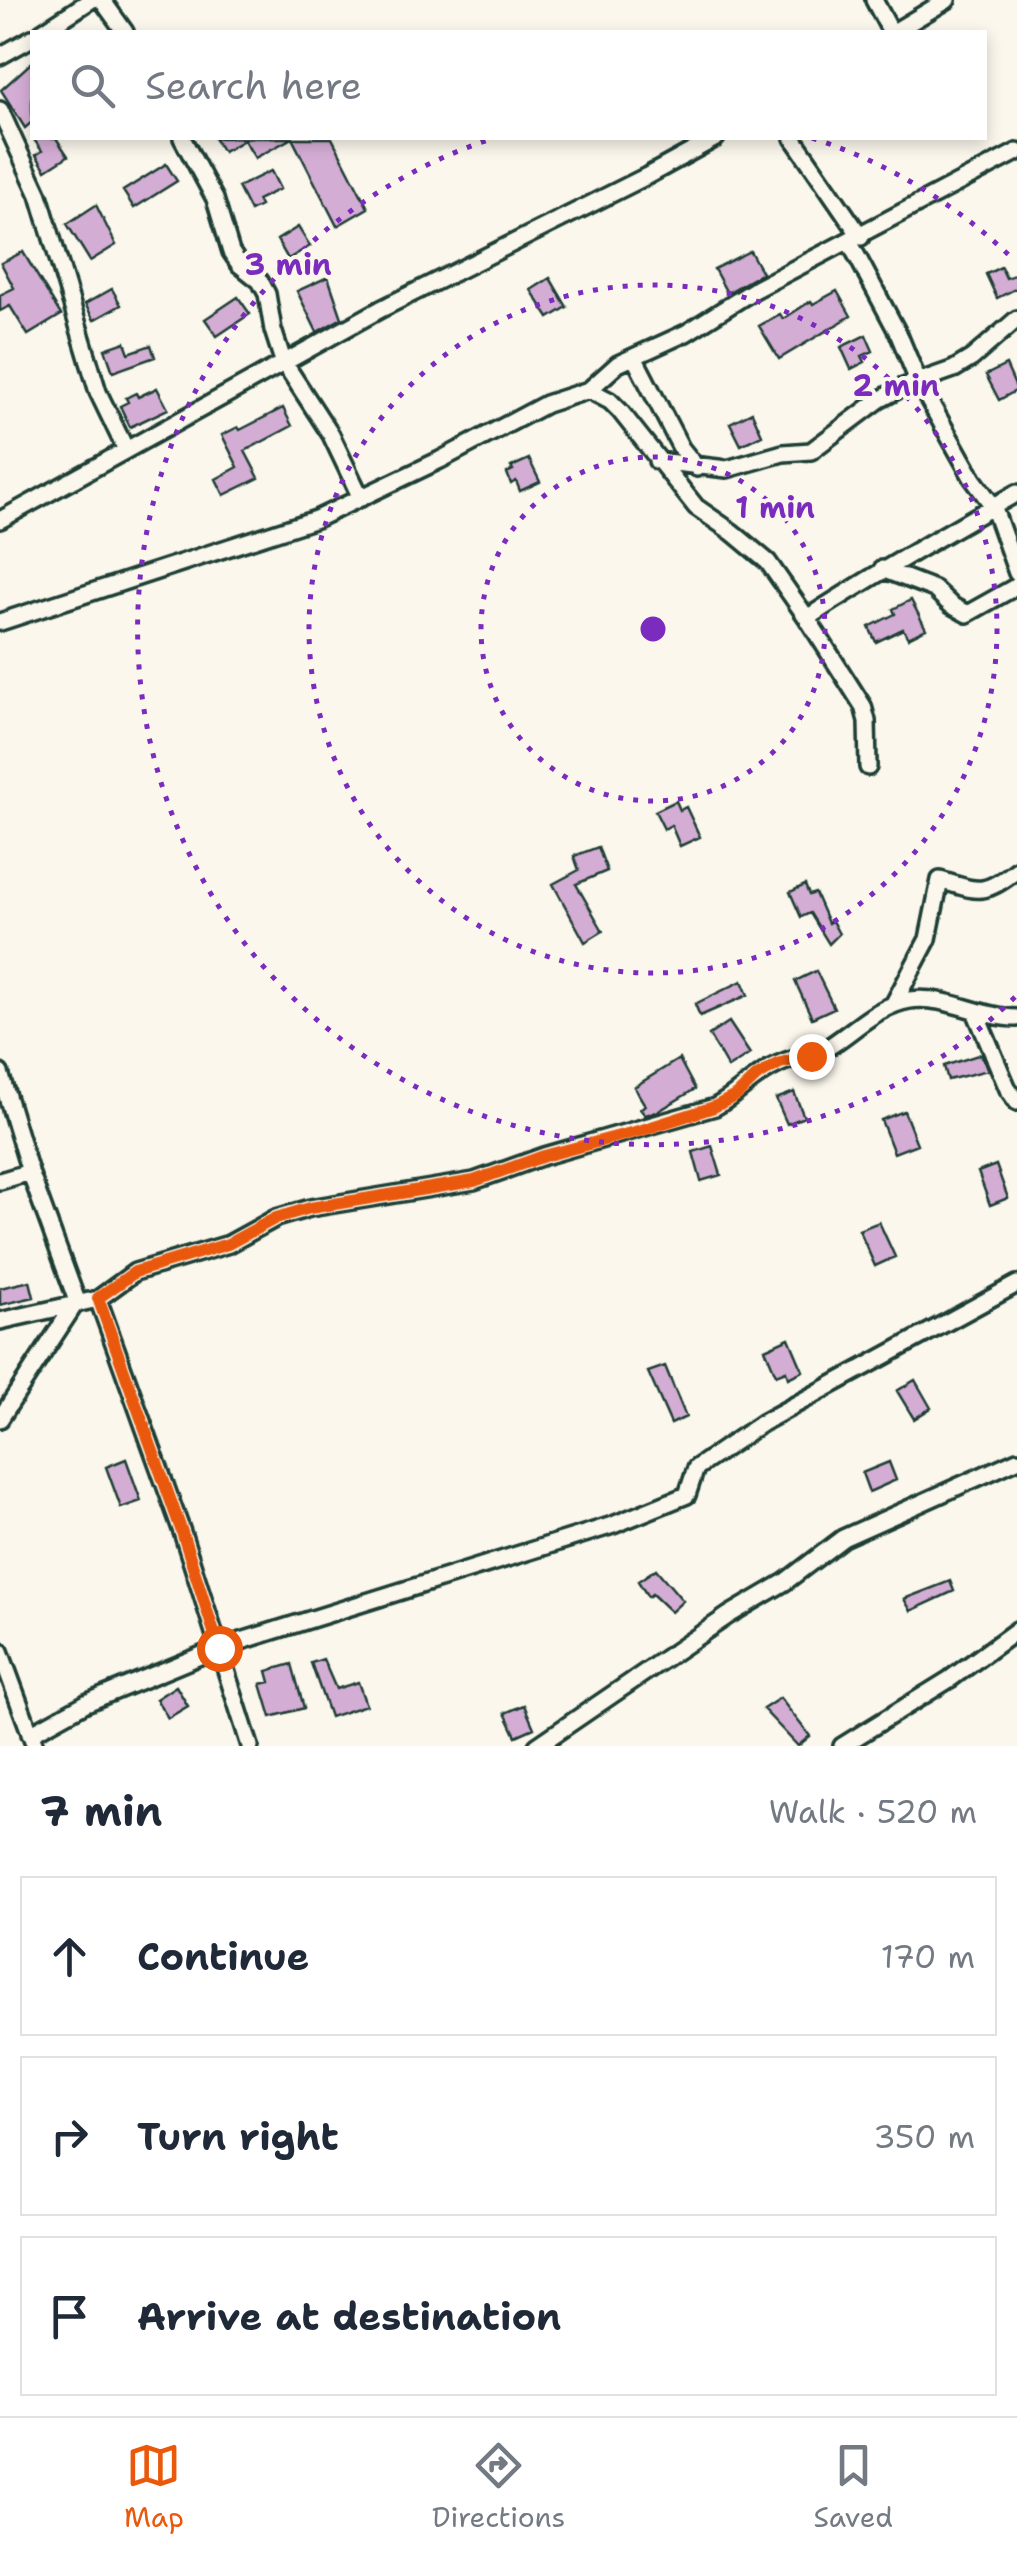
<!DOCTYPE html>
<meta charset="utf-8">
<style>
:root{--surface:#fff;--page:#f2f2f3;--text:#1f2937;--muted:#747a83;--line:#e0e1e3;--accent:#ea580c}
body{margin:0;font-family:"Shantell Sans",sans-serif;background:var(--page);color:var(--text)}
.stop{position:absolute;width:30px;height:30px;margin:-22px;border:8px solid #ea580c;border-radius:50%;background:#fff}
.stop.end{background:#ea580c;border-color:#fff;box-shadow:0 2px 10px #0008}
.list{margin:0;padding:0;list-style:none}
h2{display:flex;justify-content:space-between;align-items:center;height:130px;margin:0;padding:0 40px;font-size:42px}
h2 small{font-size:32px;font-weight:400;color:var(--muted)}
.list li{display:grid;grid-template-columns:65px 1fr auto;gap:30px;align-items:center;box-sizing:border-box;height:160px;margin:0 20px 20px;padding:0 20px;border:2px solid var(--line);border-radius:0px}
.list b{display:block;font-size:38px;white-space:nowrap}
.list em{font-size:32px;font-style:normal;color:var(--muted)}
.icon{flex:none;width:55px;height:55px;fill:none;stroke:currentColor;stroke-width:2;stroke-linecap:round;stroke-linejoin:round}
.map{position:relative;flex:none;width:1017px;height:1746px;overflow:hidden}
.search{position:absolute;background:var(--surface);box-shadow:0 5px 15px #0003;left:30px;right:30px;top:30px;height:110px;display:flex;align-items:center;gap:25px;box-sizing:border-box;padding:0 35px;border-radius:0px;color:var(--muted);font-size:38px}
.sheet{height:670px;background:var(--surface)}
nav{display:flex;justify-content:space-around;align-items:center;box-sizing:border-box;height:140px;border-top:2px solid var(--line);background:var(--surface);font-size:28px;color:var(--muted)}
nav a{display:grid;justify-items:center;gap:5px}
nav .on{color:var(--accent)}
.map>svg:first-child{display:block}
.building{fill:#d4add4;stroke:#1f3d34;stroke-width:2.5}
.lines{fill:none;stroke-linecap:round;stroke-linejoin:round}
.minor-casing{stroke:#1f3d34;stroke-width:22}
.minor{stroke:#fbf7ec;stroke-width:15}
.route{stroke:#ea580c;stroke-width:12}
.ring{fill:none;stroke:#7b2cbf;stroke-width:5;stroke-dasharray:5 10}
.centre{fill:#7b2cbf;stroke:#fbf7ec;stroke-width:5}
.ring-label{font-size:30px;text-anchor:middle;font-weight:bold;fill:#7b2cbf;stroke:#fbf7ec;stroke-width:8;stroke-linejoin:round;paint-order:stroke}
</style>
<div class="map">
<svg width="1017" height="1746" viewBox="0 0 1017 1746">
<rect width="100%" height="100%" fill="#fbf7ec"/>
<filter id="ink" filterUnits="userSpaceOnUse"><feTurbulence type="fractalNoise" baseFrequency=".01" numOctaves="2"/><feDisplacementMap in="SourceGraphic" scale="20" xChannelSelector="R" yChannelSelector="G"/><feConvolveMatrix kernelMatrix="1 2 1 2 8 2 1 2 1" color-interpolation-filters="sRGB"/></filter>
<g filter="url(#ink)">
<path class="building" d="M 32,62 L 32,122 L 25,128 L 1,90 Z
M 33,138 L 56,138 L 68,156 L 46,170 L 36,155 L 42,151 Z
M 214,138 L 292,138 L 255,158 L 244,140 L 223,152 Z
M 292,138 L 332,138 L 368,208 L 337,226 Z
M 166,164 L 177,181 L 134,208 L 123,191 Z
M 271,171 L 280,189 L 257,200 L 260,206 L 250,211 L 238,187 Z
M 96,205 L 116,245 L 90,261 L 67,224 Z
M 298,227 L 310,246 L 288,259 L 277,240 Z
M 750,251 L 762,273 L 727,293 L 714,269 Z
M 23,252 L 61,315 L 28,335 L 10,306 L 0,311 L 0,295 L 14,288 L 1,263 Z
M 1001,267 L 1006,278 L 1017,274 L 1017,288 L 997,298 L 986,274 Z
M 328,277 L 342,318 L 317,332 L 297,291 Z
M 550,278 L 567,307 L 549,318 L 531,290 Z
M 112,289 L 121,305 L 94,320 L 85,304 Z
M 837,291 L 851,316 L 779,359 L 759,326 L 780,314 L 783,319 L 811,301 L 813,304 Z
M 238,297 L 250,314 L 217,336 L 205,319 Z
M 866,335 L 873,351 L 862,356 L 865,362 L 851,369 L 841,347 Z
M 125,342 L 129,353 L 151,345 L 155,357 L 113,372 L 105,349 Z
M 1006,365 L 1017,390 L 999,400 L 986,375 Z
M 157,388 L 168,409 L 130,427 L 120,406 L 128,402 L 126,398 L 136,393 L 138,397 Z
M 283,408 L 292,426 L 245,451 L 259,478 L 224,495 L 216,479 L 238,467 L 222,435 L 238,427 L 240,430 Z
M 752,412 L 762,435 L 741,445 L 730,423 Z
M 529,459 L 540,482 L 520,491 L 516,481 L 511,484 L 507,473 L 513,470 L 511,467 Z
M 911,600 L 926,629 L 908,638 L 903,629 L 876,642 L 869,627 L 895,614 L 893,609 Z
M 676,801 L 680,810 L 686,807 L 700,837 L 680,846 L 671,825 L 664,829 L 655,811 Z
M 598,847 L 607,871 L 576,884 L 603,931 L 585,942 L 553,884 L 579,870 L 574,856 Z
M 805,885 L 809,895 L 815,893 L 828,923 L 832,921 L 839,934 L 829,944 L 810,913 L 801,917 L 790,892 Z
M 816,971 L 834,1008 L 812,1018 L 795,981 Z
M 742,981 L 748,995 L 700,1016 L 695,1004 Z
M 729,1022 L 750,1054 L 728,1068 L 709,1035 Z
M 981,1054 L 988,1070 L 948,1080 L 944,1066 Z
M 679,1059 L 695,1089 L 657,1112 L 645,1115 L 640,1109 L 645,1105 L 634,1087 Z
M 794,1092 L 804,1117 L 787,1124 L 776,1099 Z
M 904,1111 L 917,1144 L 894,1153 L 881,1120 Z
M 712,1146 L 721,1175 L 701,1181 L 693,1152 Z
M 996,1165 L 1008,1198 L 990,1205 L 978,1172 Z
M 879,1222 L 895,1257 L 875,1266 L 859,1230 Z
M 30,1281 L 34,1297 L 0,1305 L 0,1288 Z
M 789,1338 L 803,1371 L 788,1378 L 786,1371 L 776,1375 L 765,1349 Z
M 665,1366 L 686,1417 L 671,1424 L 648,1372 Z
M 915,1380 L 931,1408 L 914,1419 L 897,1391 Z
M 126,1459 L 141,1501 L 121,1508 L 106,1467 Z
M 889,1462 L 896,1480 L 869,1492 L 862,1473 Z
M 656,1569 L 683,1601 L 671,1612 L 652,1594 L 648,1597 L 638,1581 Z
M 950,1581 L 954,1591 L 911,1611 L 904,1599 Z
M 323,1659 L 336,1689 L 358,1682 L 366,1705 L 330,1717 L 311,1663 Z
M 292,1664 L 304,1708 L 271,1717 L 261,1684 L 270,1682 L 267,1671 Z
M 176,1686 L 188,1706 L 168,1718 L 156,1699 Z
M 780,1698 L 810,1736 L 798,1746 L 763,1709 Z
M 524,1705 L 534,1728 L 516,1736 L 505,1713 Z"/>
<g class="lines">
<defs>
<path id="minor" d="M 102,0 L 125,32
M 874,0 L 891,32
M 42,32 L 91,0
M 894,32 L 947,0
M 0,56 L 32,38
M 0,110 L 39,195 L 98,392 L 126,450
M 182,138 L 215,199 L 231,252 L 240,265 L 260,281 L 267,294 L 273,330 L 283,361 L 331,435 L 361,498
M 793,138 L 861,237
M 850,243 L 899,335 L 918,381 L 973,479 L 993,506 L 1017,573
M 634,357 L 681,448 L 697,468
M 589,390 L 610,401 L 620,411 L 696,507 L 732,532 L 768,562 L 807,618 L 863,706 L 867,721 L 868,767
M 657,461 L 727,469 L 783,453 L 811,451 L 879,400 L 903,387 L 954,369 L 972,358 L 1017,319
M 0,520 L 381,309 L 647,176 L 716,138
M 882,569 L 934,589 L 951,605 L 967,614 L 1017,586
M 807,618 C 876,573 946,533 1017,493
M 0,622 L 316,519 L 440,460 L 546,404 L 589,390 L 618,364 L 686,333 L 756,289 L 1017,152
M 893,1005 L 928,939 L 940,880 C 978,891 982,897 1017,870
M 975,1011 L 1008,1089 L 1017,1102
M 0,1073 L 30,1172 L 77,1301 L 0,1419
M 0,1181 L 30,1172
M 98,1299 L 135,1272 L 229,1244 L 276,1218 L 310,1208 L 474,1181 L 544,1156 L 715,1107 C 738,1095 755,1074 779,1064 C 795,1056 813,1056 830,1046 C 855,1030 879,1005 910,1000 C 946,995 981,1018 1017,1018
M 0,1321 L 98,1299 L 182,1532 L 250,1746
M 0,1651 L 35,1746
M 30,1734 L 86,1703 L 219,1648 L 613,1525 L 687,1495 L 696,1468 L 762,1423 L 1017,1284
M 537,1746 L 729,1615 L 785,1582 L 843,1538 L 1017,1460
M 842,1746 L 950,1679 L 1017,1630"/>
</defs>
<use href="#minor" class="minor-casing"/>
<use href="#minor" class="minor"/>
</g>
</g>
<g class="lines" filter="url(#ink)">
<path class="route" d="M 219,1648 L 182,1532 L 98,1298 L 135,1272 L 228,1244 L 276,1218 L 310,1208 L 474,1181 L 544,1156 L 642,1130 L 714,1107 L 737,1095 L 757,1076 L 780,1063 L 811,1056"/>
</g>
<g class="ring">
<circle cx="653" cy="629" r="172"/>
<circle cx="653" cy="629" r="344"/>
<path d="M1015 997A516 516 0 1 1 494 138M812 138A516 516 0 0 1 1015 261"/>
</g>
<circle cx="653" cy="629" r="15" class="centre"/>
<g class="ring-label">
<text x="288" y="275">3 min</text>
<text x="896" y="396">2 min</text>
<text x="775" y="518">1 min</text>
</g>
</svg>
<div class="stop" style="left:219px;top:1648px"></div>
<div class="stop end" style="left:811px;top:1056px"></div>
<div class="search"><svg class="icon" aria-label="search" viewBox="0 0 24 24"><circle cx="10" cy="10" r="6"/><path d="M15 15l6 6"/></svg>Search here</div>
</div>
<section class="sheet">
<h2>7 min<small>Walk · 520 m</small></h2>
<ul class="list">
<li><svg class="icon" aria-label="ahead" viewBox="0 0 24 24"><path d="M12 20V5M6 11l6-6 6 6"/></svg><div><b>Continue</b></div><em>170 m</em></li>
<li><svg class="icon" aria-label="right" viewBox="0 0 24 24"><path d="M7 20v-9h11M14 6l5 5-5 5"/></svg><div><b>Turn right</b></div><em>350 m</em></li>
<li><svg class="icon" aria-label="arrive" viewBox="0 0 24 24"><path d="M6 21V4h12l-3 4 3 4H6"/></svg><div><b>Arrive at destination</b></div></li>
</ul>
</section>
<nav>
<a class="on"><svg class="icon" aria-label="map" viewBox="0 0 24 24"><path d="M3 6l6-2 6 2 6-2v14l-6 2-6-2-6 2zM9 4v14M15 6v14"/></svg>Map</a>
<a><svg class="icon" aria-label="directions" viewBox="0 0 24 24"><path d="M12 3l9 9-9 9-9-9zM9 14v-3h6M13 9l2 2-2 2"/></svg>Directions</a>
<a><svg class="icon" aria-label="saved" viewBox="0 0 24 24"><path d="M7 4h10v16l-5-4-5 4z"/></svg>Saved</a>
</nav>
